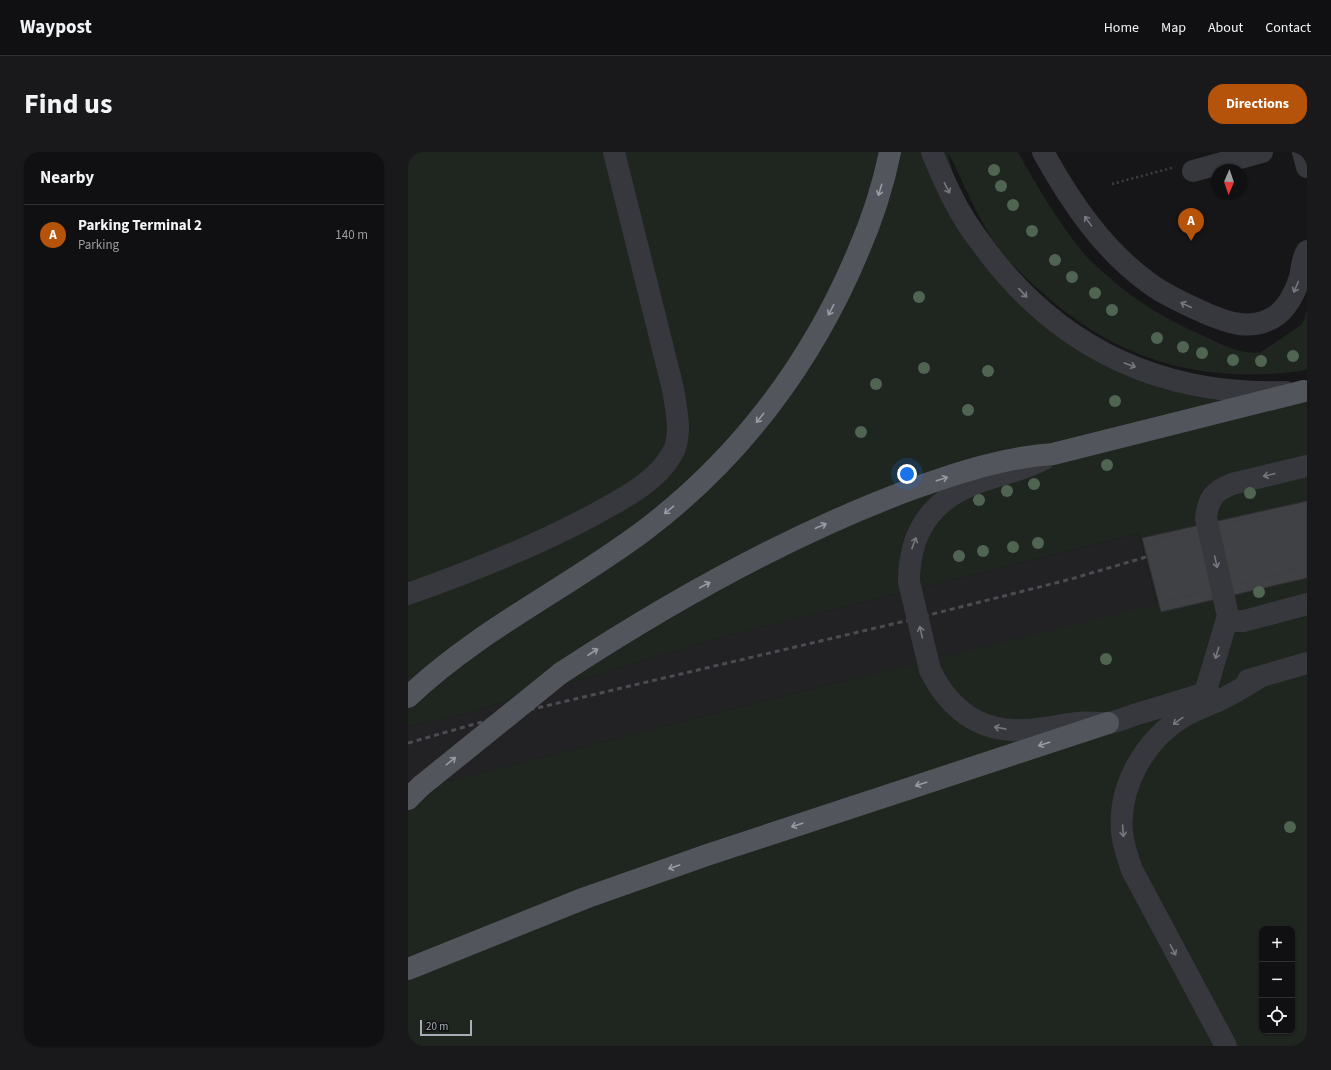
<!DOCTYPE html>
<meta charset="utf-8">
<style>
:root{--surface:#101012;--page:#19191b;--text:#f1f3f6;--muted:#9c9d9f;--line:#303032;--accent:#b45309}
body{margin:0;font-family:"Source Sans 3",sans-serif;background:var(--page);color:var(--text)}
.controls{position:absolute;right:12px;bottom:12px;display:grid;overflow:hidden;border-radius:8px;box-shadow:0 1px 3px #0004}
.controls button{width:36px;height:36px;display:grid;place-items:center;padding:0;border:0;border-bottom:1px solid var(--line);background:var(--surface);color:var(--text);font:20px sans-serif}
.compass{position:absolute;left:803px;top:12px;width:36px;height:36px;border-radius:50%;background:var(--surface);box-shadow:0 1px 3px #0004;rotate:182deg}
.scale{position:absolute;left:12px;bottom:10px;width:52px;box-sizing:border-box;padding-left:4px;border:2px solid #a8adb8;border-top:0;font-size:11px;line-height:14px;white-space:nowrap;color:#a8adb8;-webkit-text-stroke:3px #111113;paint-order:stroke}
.you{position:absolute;left:499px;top:322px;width:14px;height:14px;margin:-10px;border:3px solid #fff;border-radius:50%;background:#1a73e8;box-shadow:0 0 0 6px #1a73e833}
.badge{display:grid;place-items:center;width:26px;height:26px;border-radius:50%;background:var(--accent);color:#fff;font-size:13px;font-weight:700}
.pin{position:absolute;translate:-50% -33px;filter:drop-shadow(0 1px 2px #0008)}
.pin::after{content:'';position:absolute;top:21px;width:14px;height:12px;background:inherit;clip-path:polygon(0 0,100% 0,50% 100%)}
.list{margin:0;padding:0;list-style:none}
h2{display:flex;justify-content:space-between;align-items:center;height:52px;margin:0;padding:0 16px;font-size:17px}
h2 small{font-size:13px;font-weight:400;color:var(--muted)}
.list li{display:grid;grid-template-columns:26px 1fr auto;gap:12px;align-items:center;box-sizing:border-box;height:60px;padding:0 16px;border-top:1px solid var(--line)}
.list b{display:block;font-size:15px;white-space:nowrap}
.list p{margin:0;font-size:13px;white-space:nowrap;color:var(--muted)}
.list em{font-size:13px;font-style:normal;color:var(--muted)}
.icon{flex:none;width:22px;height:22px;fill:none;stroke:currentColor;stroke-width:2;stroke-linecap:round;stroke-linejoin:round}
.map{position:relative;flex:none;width:899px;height:894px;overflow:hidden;border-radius:16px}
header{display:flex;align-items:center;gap:24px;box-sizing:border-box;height:56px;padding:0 20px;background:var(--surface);border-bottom:1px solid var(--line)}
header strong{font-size:19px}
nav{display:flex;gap:22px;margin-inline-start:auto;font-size:14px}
.intro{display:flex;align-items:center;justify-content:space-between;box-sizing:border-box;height:96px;padding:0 24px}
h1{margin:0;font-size:28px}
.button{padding:10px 18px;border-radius:16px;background:var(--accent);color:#fff;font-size:14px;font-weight:700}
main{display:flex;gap:24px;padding:0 24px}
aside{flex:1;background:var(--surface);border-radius:16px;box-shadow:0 1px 3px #0004}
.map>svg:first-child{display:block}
.built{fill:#222225}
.green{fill:#1e261f;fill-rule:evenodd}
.building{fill:#404145;stroke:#303034}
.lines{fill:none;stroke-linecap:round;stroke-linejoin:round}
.path{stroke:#3d3f44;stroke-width:2.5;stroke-dasharray:2 3;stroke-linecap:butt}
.minor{stroke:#37383d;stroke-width:22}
.major{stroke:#53555c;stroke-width:22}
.rail{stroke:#4a4c52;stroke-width:3;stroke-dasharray:5 4;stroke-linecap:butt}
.minor-bridge{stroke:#37383d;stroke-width:22}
.major-bridge{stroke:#53555c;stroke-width:22}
.tree{fill:#506452}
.oneway{stroke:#757881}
.oneway2{stroke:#979ba6}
</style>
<header>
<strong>Waypost</strong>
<nav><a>Home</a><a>Map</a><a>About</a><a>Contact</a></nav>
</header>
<div class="intro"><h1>Find us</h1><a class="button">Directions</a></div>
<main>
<aside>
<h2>Nearby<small></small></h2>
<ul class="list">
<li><span class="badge">A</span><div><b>Parking Terminal 2</b><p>Parking</p></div><em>140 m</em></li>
</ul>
</aside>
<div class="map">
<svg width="899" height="894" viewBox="0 0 899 894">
<rect width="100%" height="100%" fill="#161618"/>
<path class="built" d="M 731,381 L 749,453 L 416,534 L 0,639 L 0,574 L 56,562 L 318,484 Z"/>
<path class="green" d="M 0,0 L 610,0 C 630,36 651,72 678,104 C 683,110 690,115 696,121 C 727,149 759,168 798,185 C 813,192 836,204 853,200 L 893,173 L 897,166 L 899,156 L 899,218 C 800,233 715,211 639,145 C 622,130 604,114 590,95 C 578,79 568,59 559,40 C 553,28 548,13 540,2 L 547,30 L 608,136 L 752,226 L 899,235 L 899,894 L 0,894 L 0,639 L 416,534 L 749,452 L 731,381 L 318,484 L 56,562 L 0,574 ZM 854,777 L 884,777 L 884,879 L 854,879 Z"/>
<path class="building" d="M 899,349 L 899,426 L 753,460 L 734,386 Z"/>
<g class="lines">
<path class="path" d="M 704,32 L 767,15
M 819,371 L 899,354
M 739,389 L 781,380
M 832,431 L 899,415
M 757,449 L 796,440"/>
<path class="minor" d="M 524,0 C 533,22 542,43 554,63 C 562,77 572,90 582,103 C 656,199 757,244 878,240
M 635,0 C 662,49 695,98 741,131 C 758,144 778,152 797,161 C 820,171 843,179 866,165 C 879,157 888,139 892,125 C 894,116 894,106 899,99
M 895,0 L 899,15
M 785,19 L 854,0
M 899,314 L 824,332 C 806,339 800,347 798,366 L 820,464 C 825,469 829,470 836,469 L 899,452
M 501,430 C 501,381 523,348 569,331 C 591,322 615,319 636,307
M 0,442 C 65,419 128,394 189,361 C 216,346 248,330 264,302 C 275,283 268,257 265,237 L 206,0
M 522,518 C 541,557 572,581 618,578 C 635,577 652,573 669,571 C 680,569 689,572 699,571 C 709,570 720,565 729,562 C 753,555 777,547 801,540
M 840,528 L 899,511
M 797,541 L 820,464
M 818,894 L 724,718 C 720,706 715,693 714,680 C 710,633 738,586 778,563 C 790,557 802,552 814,547 C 828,540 841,532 854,524"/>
<path class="major" d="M 153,521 C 263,449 380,383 504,337 C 549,321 597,305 645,302 L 896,239
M 0,545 C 70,478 160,436 237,378 C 332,306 404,210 450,100 C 464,68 475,34 482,0
M 0,647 L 13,634
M 0,817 L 177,746 L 299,703 L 700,571"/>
<path class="rail" d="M 0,591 L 95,564 L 493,470 L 663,427 L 738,405"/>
<path class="minor-bridge" d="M 501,430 L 522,518"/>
<path class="major-bridge" d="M 13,634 L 153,521"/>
</g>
<g class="tree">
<circle cx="586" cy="18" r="6"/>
<circle cx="593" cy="34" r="6"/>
<circle cx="605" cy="53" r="6"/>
<circle cx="624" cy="79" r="6"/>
<circle cx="647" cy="108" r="6"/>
<circle cx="664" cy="125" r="6"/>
<circle cx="687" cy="141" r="6"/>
<circle cx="511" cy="145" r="6"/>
<circle cx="704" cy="158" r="6"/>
<circle cx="749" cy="186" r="6"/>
<circle cx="775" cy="195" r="6"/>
<circle cx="794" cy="201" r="6"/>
<circle cx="885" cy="204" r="6"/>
<circle cx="825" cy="208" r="6"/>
<circle cx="853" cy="209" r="6"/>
<circle cx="516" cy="216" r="6"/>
<circle cx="580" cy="219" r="6"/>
<circle cx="468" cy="232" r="6"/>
<circle cx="707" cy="249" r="6"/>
<circle cx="560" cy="258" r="6"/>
<circle cx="453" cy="280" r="6"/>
<circle cx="699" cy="313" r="6"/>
<circle cx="626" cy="332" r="6"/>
<circle cx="599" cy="339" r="6"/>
<circle cx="842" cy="341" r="6"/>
<circle cx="571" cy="348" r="6"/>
<circle cx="630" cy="391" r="6"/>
<circle cx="605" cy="395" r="6"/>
<circle cx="575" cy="399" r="6"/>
<circle cx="551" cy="404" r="6"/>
<circle cx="851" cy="440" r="6"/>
<circle cx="698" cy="507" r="6"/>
<circle cx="882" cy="675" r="6"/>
</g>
<defs><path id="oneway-shaft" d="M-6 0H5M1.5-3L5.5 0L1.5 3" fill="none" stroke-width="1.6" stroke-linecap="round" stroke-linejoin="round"/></defs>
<g class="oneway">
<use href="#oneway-shaft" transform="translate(539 36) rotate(63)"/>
<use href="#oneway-shaft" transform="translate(680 69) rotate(-126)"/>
<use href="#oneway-shaft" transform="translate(888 135) rotate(113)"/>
<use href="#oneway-shaft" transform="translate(615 141) rotate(47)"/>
<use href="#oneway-shaft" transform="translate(778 153) rotate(-155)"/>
<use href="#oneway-shaft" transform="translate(722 213) rotate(20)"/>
<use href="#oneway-shaft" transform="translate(861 323) rotate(166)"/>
<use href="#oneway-shaft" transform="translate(506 391) rotate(-70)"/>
<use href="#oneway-shaft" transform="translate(808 410) rotate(77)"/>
<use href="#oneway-shaft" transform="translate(513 480) rotate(-103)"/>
<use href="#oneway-shaft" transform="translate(809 501) rotate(107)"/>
<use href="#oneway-shaft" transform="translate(770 569) rotate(144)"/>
<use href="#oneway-shaft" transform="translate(592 576) rotate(-170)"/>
<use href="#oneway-shaft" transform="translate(715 679) rotate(86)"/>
<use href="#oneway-shaft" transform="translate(765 798) rotate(62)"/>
</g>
<g class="oneway2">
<use href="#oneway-shaft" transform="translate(472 38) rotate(107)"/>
<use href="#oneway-shaft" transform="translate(423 158) rotate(118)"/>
<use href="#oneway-shaft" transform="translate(352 266) rotate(129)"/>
<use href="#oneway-shaft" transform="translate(534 327) rotate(-18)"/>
<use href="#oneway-shaft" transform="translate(261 358) rotate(140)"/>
<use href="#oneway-shaft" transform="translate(413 374) rotate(-23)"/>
<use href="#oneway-shaft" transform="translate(297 433) rotate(-28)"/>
<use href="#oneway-shaft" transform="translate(185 500) rotate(-33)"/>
<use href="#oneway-shaft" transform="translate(636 592) rotate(162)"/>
<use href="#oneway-shaft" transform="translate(43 609) rotate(-39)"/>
<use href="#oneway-shaft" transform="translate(513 632) rotate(162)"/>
<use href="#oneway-shaft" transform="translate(389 673) rotate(162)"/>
<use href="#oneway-shaft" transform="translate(266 715) rotate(161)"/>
</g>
</svg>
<div class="controls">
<button>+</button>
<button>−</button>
<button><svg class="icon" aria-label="locate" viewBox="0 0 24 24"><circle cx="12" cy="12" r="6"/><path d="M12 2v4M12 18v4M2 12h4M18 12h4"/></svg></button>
</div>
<svg class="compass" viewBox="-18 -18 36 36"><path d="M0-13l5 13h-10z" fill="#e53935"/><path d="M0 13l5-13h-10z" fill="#9c9d9f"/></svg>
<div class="scale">20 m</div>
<div class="you"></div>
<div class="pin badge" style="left:783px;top:89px">A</div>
</div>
</main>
